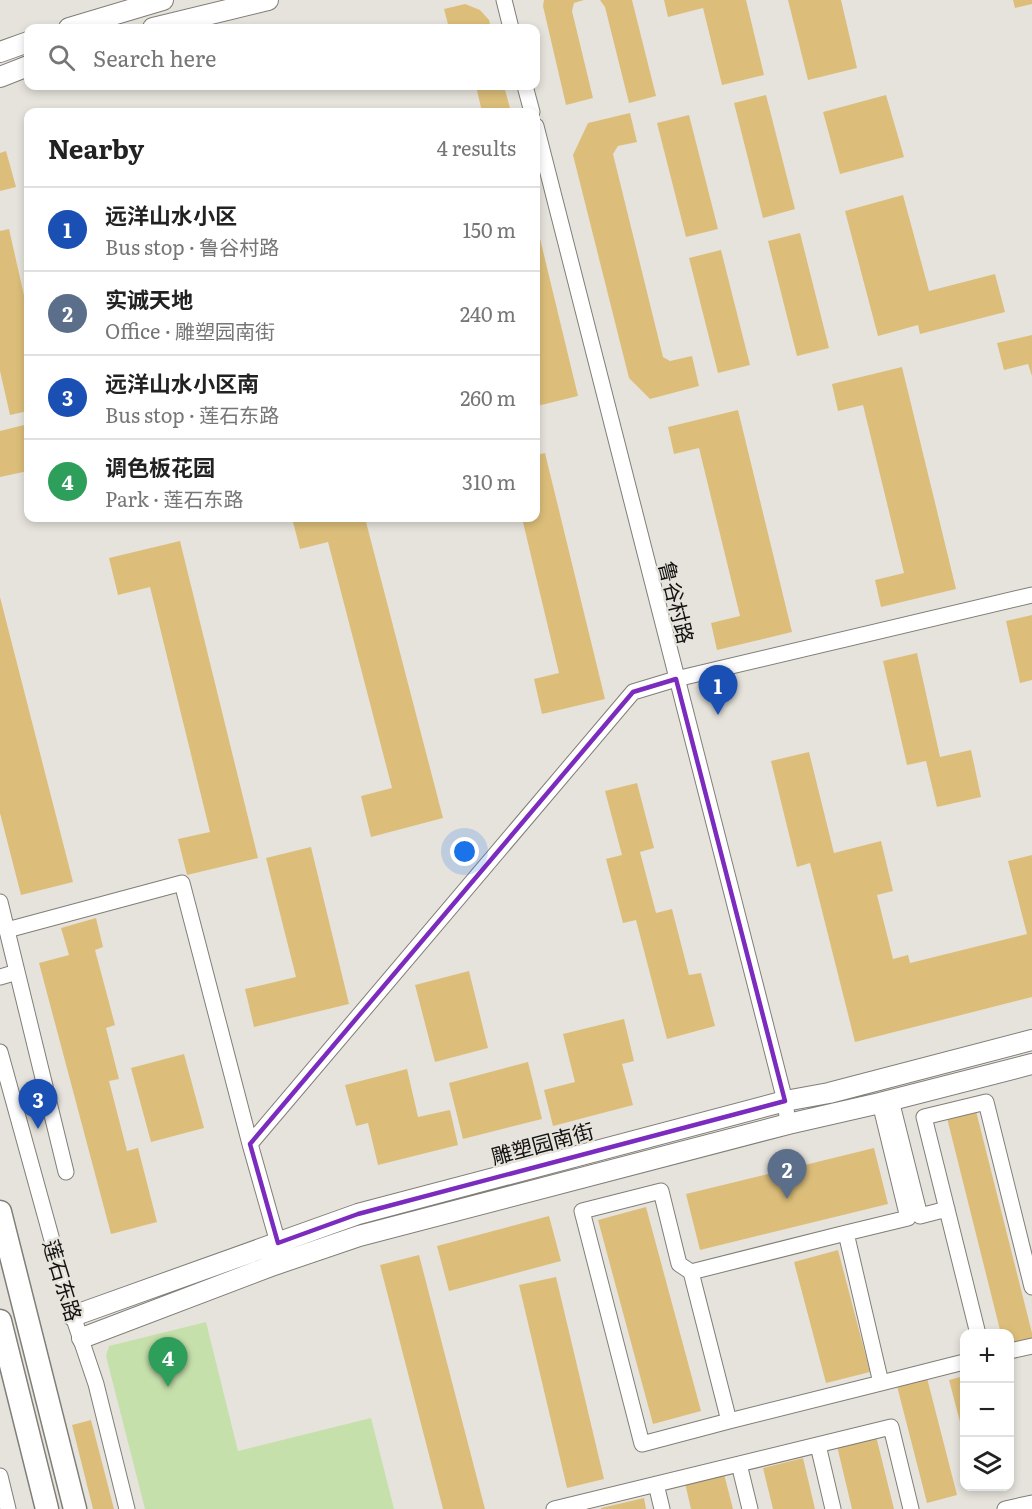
<!DOCTYPE html>
<meta charset="utf-8">
<style>
:root{--surface:#fff;--page:#f6f6f6;--text:#222;--muted:#767676;--line:#e0e0e0;--accent:#0f766e}
body{margin:0;font-family:Literata,"Noto Sans SC",serif;background:var(--page);color:var(--text)}
.controls{position:absolute;right:18px;bottom:18px;display:grid;overflow:hidden;border-radius:12px;box-shadow:0 3px 9px #0003}
.controls button{width:54px;height:54px;display:grid;place-items:center;padding:0;border:0;border-bottom:2px solid var(--line);background:var(--surface);color:var(--text);font:30px sans-serif}
.you{position:absolute;left:465px;top:852px;width:21px;height:21px;margin:-15px;border:4px solid #fff;border-radius:50%;background:#1a73e8;box-shadow:0 0 0 9px #1a73e833}
.badge{display:grid;place-items:center;width:39px;height:39px;border-radius:50%;background:var(--accent);color:#fff;font-size:20px;font-weight:700}
.pin{position:absolute;translate:-50% -50px;filter:drop-shadow(0 2px 3px #0008)}
.pin::after{content:'';position:absolute;top:32px;width:21px;height:18px;background:inherit;clip-path:polygon(0 0,100% 0,50% 100%)}
.list{margin:0;padding:0;list-style:none}
h2{display:flex;justify-content:space-between;align-items:center;height:78px;margin:0;padding:0 24px;font-size:26px}
h2 small{font-size:20px;font-weight:400;color:var(--muted)}
.list li{display:grid;grid-template-columns:39px 1fr auto;gap:18px;align-items:center;box-sizing:border-box;height:84px;padding:0 24px;border-top:2px solid var(--line)}
.list b{display:block;font-size:22px;white-space:nowrap}
.list p{margin:0;font-size:20px;white-space:nowrap;color:var(--muted)}
.list em{font-size:20px;font-style:normal;color:var(--muted)}
.icon{flex:none;width:33px;height:33px;fill:none;stroke:currentColor;stroke-width:2;stroke-linecap:round;stroke-linejoin:round}
.map{position:relative;flex:none;width:1032px;height:1509px;overflow:hidden}
.search{position:absolute;background:var(--surface);box-shadow:0 3px 9px #0003;left:24px;top:24px;width:516px;height:66px;display:flex;align-items:center;gap:15px;box-sizing:border-box;padding:0 21px;border-radius:12px;color:var(--muted);font-size:22px}
.panel{position:absolute;background:var(--surface);box-shadow:0 3px 9px #0003;left:24px;top:108px;width:516px;height:414px;border-radius:12px}
.map>svg:first-child{display:block}
.green{fill:#c6e0ab}
.building{fill:#dcbe7a}
.lines{fill:none;stroke-linecap:round;stroke-linejoin:round}
.minor-casing{stroke:#817e78;stroke-width:17}
.major-casing{stroke:#817e78;stroke-width:22}
.highway-casing{stroke:#817e78;stroke-width:25}
.minor{stroke:#fff;stroke-width:15}
.major{stroke:#fff;stroke-width:20}
.highway{stroke:#fff;stroke-width:22}
.marked{fill:none;stroke:#7b2cbf;stroke-width:4.5;stroke-linejoin:round}
.labels{text-anchor:middle;dominant-baseline:central;stroke-width:5;stroke-linejoin:round;paint-order:stroke}
.street-label{font-size:21px;fill:#141311;stroke:#e6e3dc}
</style>
<div class="map">
<svg width="1032" height="1509" viewBox="0 0 1032 1509">
<rect width="100%" height="100%" fill="#e6e3dc"/>
<path class="green" d="M 206,1322 L 238,1451 L 371,1418 L 394,1509 L 145,1509 L 106,1356 L 109,1346 Z"/>
<path class="building" d="M 544,0 L 584,0 L 574,3 L 572,11 L 593,98 L 566,105 L 543,6 Z
M 600,0 L 632,0 L 656,96 L 629,103 L 605,7 Z
M 664,0 L 746,0 L 764,75 L 722,85 L 703,8 L 668,17 Z
M 788,0 L 841,0 L 857,68 L 808,80 Z
M 1013,0 L 1032,0 L 1032,4 L 1015,8 Z
M 465,4 L 480,10 L 489,20 L 491,28 L 449,28 L 444,9 Z
M 476,86 L 504,86 L 511,112 L 482,112 Z
M 766,95 L 795,209 L 763,218 L 734,103 Z
M 886,95 L 904,157 L 840,174 L 823,112 Z
M 630,113 L 637,142 L 618,146 L 613,154 L 663,357 L 670,361 L 692,356 L 699,386 L 650,399 L 629,378 L 573,155 L 588,123 Z
M 689,115 L 718,229 L 686,237 L 657,123 Z
M 6,151 L 16,187 L 0,191 L 0,153 Z
M 903,195 L 929,291 L 995,274 L 1005,312 L 920,334 L 918,325 L 878,336 L 845,211 Z
M 536,222 L 578,396 L 537,406 L 536,400 Z
M 9,229 L 28,313 L 28,411 L 10,415 L 0,371 L 0,231 Z
M 800,233 L 829,348 L 797,356 L 768,241 Z
M 721,250 L 750,365 L 718,373 L 689,258 Z
M 1032,335 L 1032,376 L 1028,364 L 1004,370 L 997,343 Z
M 902,367 L 956,589 L 881,607 L 875,580 L 904,573 L 863,405 L 838,411 L 832,384 Z
M 738,410 L 792,632 L 717,650 L 711,623 L 740,616 L 699,448 L 674,454 L 668,427 Z
M 28,424 L 28,471 L 0,477 L 0,431 Z
M 545,453 L 605,699 L 542,714 L 534,679 L 559,673 L 522,518 L 536,518 L 536,455 Z
M 292,518 L 365,518 L 443,818 L 371,837 L 361,796 L 392,788 L 328,542 L 300,549 Z
M 180,541 L 258,858 L 187,875 L 178,839 L 210,832 L 150,587 L 118,595 L 109,558 Z
M 0,597 L 73,882 L 21,895 L 0,813 Z
M 1032,615 L 1032,680 L 1020,683 L 1006,621 Z
M 917,653 L 940,757 L 971,750 L 981,797 L 937,807 L 926,761 L 907,765 L 883,661 Z
M 809,752 L 834,853 L 881,841 L 893,891 L 877,895 L 893,959 L 908,955 L 910,963 L 1027,934 L 1008,861 L 1032,855 L 1032,997 L 855,1042 L 810,863 L 797,867 L 771,761 Z
M 637,783 L 654,848 L 640,852 L 656,913 L 672,909 L 689,975 L 701,973 L 715,1026 L 667,1039 L 636,920 L 623,923 L 606,859 L 622,855 L 605,791 Z
M 311,847 L 349,1004 L 254,1027 L 245,989 L 296,977 L 266,858 Z
M 96,918 L 103,947 L 95,950 L 115,1025 L 106,1028 L 119,1079 L 109,1081 L 127,1151 L 138,1148 L 157,1222 L 111,1234 L 39,963 L 69,955 L 61,928 Z
M 469,971 L 488,1048 L 435,1062 L 415,985 Z
M 624,1019 L 634,1061 L 622,1064 L 633,1105 L 553,1126 L 544,1090 L 575,1082 L 563,1034 Z
M 184,1054 L 204,1128 L 151,1142 L 131,1068 Z
M 528,1062 L 542,1119 L 463,1139 L 449,1083 Z
M 407,1069 L 418,1117 L 450,1110 L 458,1145 L 378,1165 L 368,1123 L 356,1126 L 345,1085 Z
M 976,1111 L 1032,1333 L 1032,1339 L 1010,1345 L 1010,1334 L 1001,1334 L 947,1118 Z
M 874,1148 L 888,1204 L 700,1250 L 686,1194 Z
M 646,1207 L 701,1411 L 653,1424 L 598,1220 Z
M 549,1216 L 561,1261 L 449,1291 L 437,1246 Z
M 838,1250 L 870,1372 L 826,1383 L 794,1262 Z
M 419,1255 L 485,1509 L 443,1509 L 380,1265 Z
M 556,1277 L 604,1479 L 567,1488 L 519,1285 Z
M 964,1376 L 964,1437 L 949,1380 Z
M 927,1378 L 957,1495 L 927,1503 L 897,1386 Z
M 91,1420 L 114,1509 L 93,1509 L 72,1425 Z
M 876,1436 L 894,1509 L 852,1509 L 837,1446 Z
M 803,1458 L 815,1509 L 773,1509 L 763,1468 Z
M 724,1474 L 733,1509 L 691,1509 L 685,1483 Z
M 644,1498 L 646,1509 L 601,1509 L 601,1508 Z"/>
<g class="lines">
<defs>
<path id="minor" d="M 504,0 L 511,28
M 525,86 L 532,112
M 536,126 L 785,1101 L 788,1124
M 0,902 L 66,1172
M 7,930 L 182,883 L 250,1144 L 278,1243
M 0,977 L 17,972
M 0,1052 L 73,1316 L 96,1384 L 127,1509
M 891,1100 L 920,1216 L 947,1209
M 880,1103 L 908,1218 L 846,1233 L 881,1383 L 964,1362
M 250,1144 L 633,692 L 676,679 L 1032,595
M 846,1233 L 691,1272 L 729,1421 L 881,1383
M 691,1272 L 679,1264 L 661,1191 L 582,1211 L 642,1444 L 729,1421
M 978,1334 L 924,1117 L 986,1102 L 1032,1287
M 1010,1351 L 1032,1346
M 818,1445 L 833,1509
M 739,1464 L 750,1509
M 0,1476 L 8,1509
M 656,1484 L 662,1509
M 554,1509 L 891,1427 L 911,1509
M 1005,1509 L 1032,1503"/>
<path id="major" d="M 69,28 L 163,0
M 153,28 L 268,0
M 0,52 L 28,42
M 0,77 L 28,66
M 73,1316 L 358,1214 L 785,1101 L 829,1093 L 1032,1040
M 82,1338 L 274,1265 L 359,1236 L 788,1124 L 880,1103 L 1032,1064"/>
<path id="highway" d="M 0,1212 L 75,1509
M 0,1321 L 47,1509"/>
</defs>
<use href="#minor" class="minor-casing"/>
<use href="#major" class="major-casing"/>
<use href="#highway" class="highway-casing"/>
<use href="#minor" class="minor"/>
<use href="#major" class="major"/>
<use href="#highway" class="highway"/>
</g>
<path class="marked" d="M 676,679 L 785,1101 L 358,1214 L 278,1243 L 250,1144 L 633,692 Z"/>
<g class="labels">
<g class="street-label">
<text transform="translate(678 602) rotate(76)">鲁谷村路</text>
<text transform="translate(542 1142) rotate(-15)">雕塑园南街</text>
<text transform="translate(64 1280) rotate(73)">莲石东路</text>
</g>
</g>
</svg>
<div class="controls">
<button>+</button>
<button>−</button>
<button><svg class="icon" aria-label="layers" viewBox="0 0 24 24"><path d="M12 4l9 5-9 5-9-5zM3 14l9 5 9-5"/></svg></button>
</div>
<div class="you"></div>
<div class="pin badge" style="left:718px;top:715px;background:#1a4fb4">1</div>
<div class="pin badge" style="left:787px;top:1199px;background:#5c6f8a">2</div>
<div class="pin badge" style="left:38px;top:1129px;background:#1a4fb4">3</div>
<div class="pin badge" style="left:168px;top:1387px;background:#2e9e5b">4</div>
<div class="search"><svg class="icon" aria-label="search" viewBox="0 0 24 24"><circle cx="10" cy="10" r="6"/><path d="M15 15l6 6"/></svg>Search here</div>
<section class="panel">
<h2>Nearby<small>4 results</small></h2>
<ul class="list">
<li><span class="badge" style="background:#1a4fb4">1</span><div><b>远洋山水小区</b><p>Bus stop · 鲁谷村路</p></div><em>150 m</em></li>
<li><span class="badge" style="background:#5c6f8a">2</span><div><b>实诚天地</b><p>Office · 雕塑园南街</p></div><em>240 m</em></li>
<li><span class="badge" style="background:#1a4fb4">3</span><div><b>远洋山水小区南</b><p>Bus stop · 莲石东路</p></div><em>260 m</em></li>
<li><span class="badge" style="background:#2e9e5b">4</span><div><b>调色板花园</b><p>Park · 莲石东路</p></div><em>310 m</em></li>
</ul>
</section>
</div>
